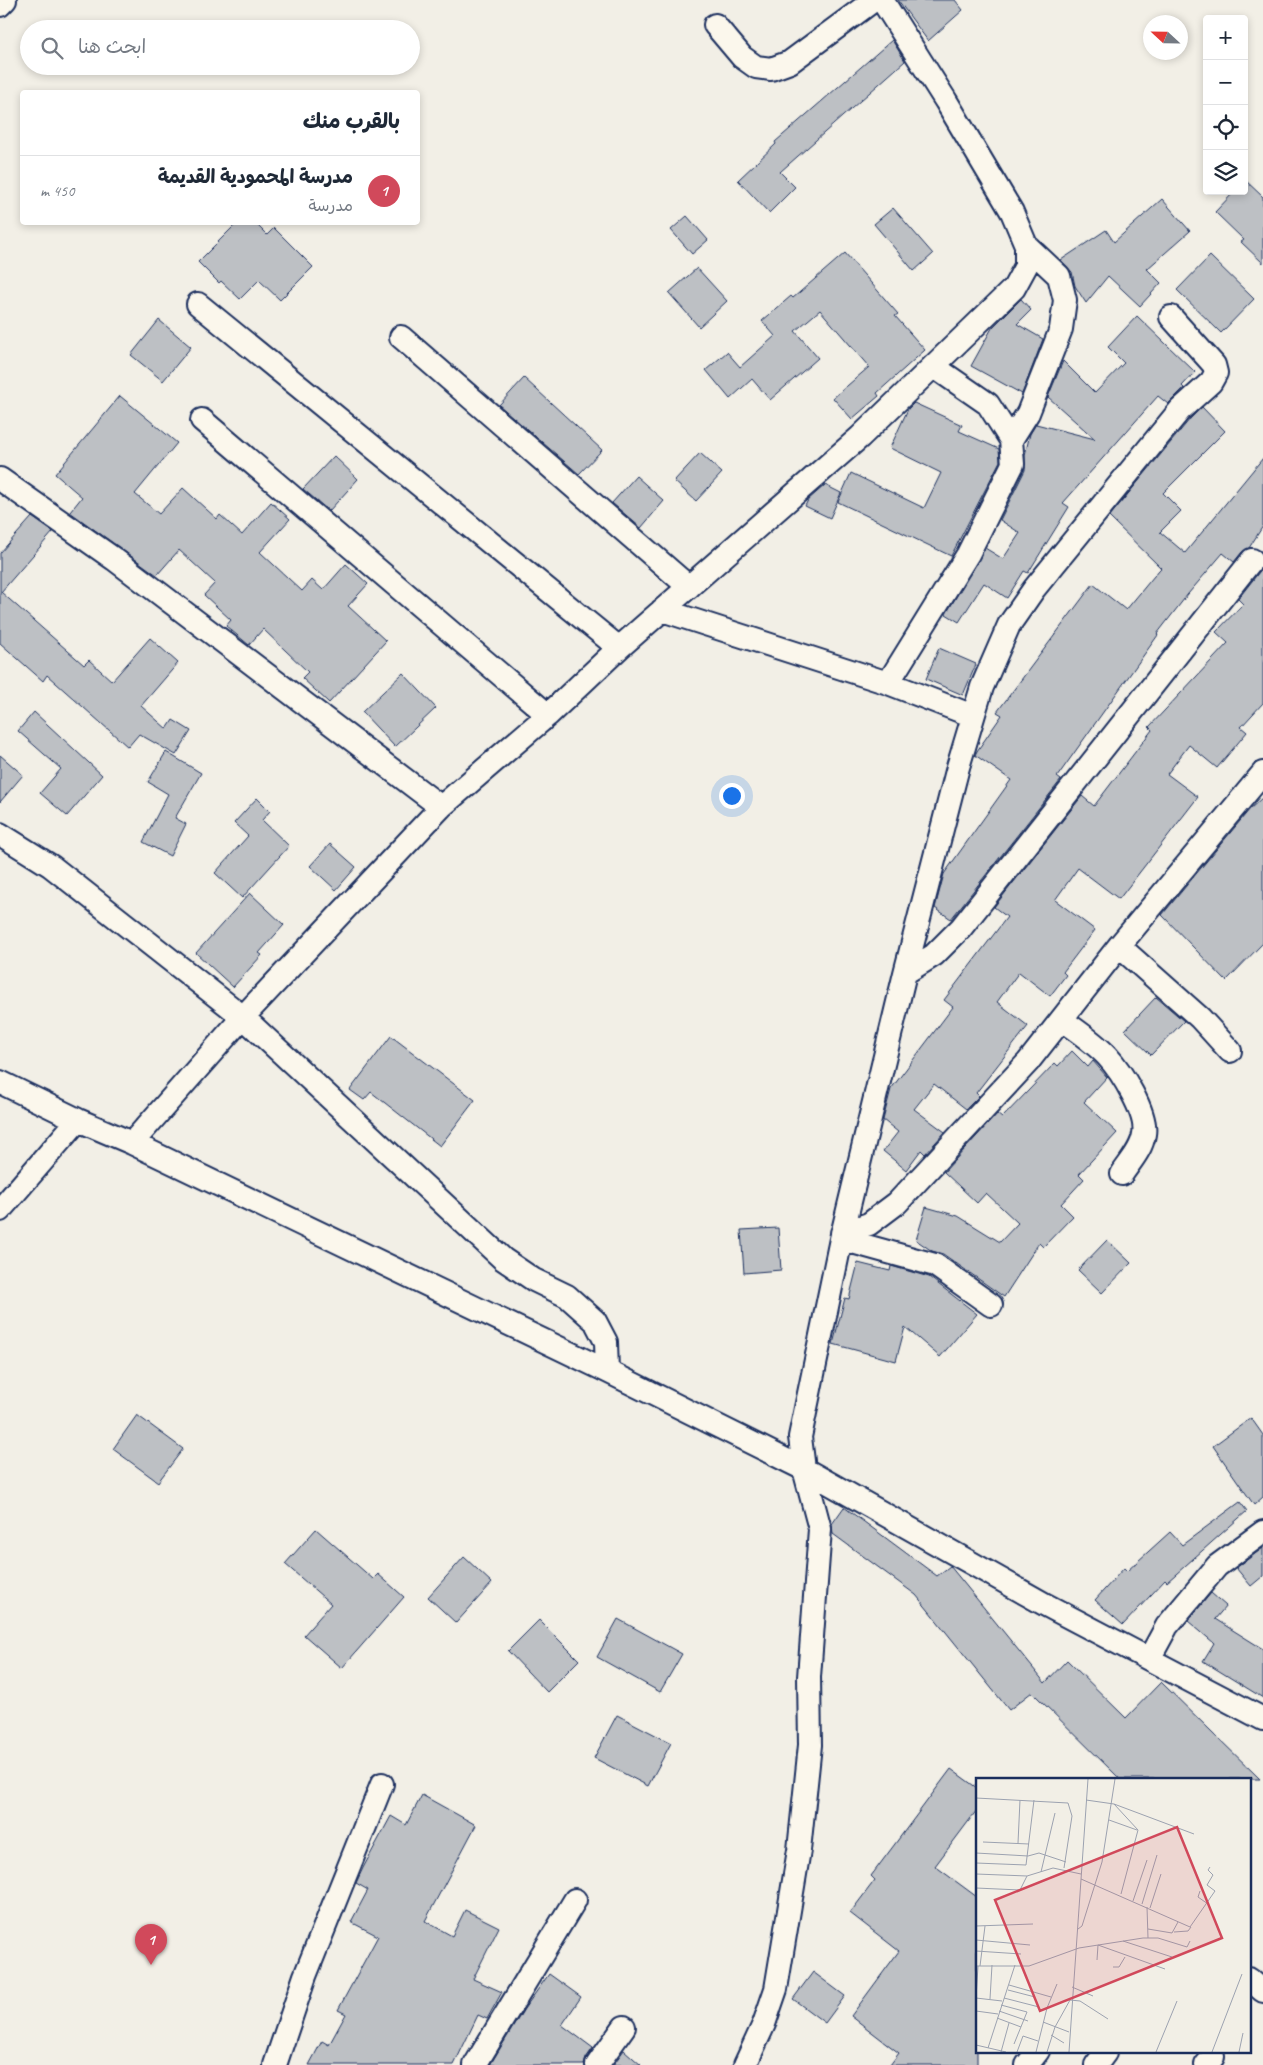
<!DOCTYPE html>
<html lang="ar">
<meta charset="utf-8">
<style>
:root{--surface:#fff;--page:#f2f2f3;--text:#1f2937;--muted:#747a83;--line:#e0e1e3;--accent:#d1495b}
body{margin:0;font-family:Caveat,"Playpen Sans Arabic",sans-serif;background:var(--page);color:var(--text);direction:rtl}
.controls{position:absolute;right:15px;top:15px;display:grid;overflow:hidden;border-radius:5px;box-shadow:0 2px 8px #0003}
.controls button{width:45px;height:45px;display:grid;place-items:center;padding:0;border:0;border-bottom:1px solid var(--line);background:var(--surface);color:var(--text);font:25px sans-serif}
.compass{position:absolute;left:1143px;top:15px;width:45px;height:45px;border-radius:50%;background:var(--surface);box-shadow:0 2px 8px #0003;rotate:292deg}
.you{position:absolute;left:731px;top:795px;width:18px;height:18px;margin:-12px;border:4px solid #fff;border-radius:50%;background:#1a73e8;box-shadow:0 0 0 8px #1a73e833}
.badge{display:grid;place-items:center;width:32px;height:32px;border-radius:50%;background:var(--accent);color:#fff;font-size:16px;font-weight:700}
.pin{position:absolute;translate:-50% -41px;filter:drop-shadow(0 1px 2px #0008)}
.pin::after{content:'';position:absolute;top:26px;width:18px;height:15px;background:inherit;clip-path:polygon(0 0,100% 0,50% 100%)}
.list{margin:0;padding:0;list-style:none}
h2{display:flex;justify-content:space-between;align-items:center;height:65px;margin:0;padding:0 20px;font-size:21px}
h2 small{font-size:16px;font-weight:400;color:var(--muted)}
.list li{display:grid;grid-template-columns:32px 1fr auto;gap:15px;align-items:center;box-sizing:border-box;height:70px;padding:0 20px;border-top:1px solid var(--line)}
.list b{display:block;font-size:19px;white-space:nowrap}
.list p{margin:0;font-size:16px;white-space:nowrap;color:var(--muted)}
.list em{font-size:16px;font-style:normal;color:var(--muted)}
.icon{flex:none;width:28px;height:28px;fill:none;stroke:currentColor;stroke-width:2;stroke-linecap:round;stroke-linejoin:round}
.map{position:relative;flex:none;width:1263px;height:2065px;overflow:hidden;direction:ltr}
.search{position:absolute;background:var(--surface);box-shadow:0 2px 8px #0003;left:20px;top:20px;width:400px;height:55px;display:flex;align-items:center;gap:12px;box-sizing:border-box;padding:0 18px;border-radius:28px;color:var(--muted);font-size:19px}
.panel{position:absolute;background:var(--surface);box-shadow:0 2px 8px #0003;left:20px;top:90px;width:400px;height:135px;border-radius:5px;direction:rtl}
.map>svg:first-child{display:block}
.building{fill:#bdc0c4;stroke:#1b2f5e}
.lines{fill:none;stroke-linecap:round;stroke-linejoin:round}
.minor-casing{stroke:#1b2f5e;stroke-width:26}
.minor{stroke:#fbf7ec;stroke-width:22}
.inset-road{fill:none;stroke:#9ca2b0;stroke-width:1}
.view{fill:#d1495b;fill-opacity:0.15;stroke:#d1495b;stroke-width:2.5}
.inset-edge{fill:none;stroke:#1b2f5e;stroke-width:2.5}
</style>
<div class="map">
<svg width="1263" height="2065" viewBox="0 0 1263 2065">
<rect width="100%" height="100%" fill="#f2efe6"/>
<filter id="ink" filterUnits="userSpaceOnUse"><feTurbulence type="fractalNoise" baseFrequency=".02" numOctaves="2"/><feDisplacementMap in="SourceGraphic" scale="10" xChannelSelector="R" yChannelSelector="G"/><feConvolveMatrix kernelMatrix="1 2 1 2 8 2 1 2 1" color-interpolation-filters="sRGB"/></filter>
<g filter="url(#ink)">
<path class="building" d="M 898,0 L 955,0 L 963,10 L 928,41 Z
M 892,40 L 905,61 L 780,172 L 795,187 L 769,213 L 738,180 L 776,144 L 775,142 Z
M 1244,179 L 1263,197 L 1263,263 L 1241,242 L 1244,240 L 1215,212 L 1235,191 L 1244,191 Z
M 1162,199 L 1190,231 L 1147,269 L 1161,283 L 1140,306 L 1108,276 L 1086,303 L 1075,286 L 1072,272 L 1061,260 L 1106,230 L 1114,242 Z
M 893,208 L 933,254 L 914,271 L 874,224 Z
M 687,216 L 708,240 L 692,254 L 671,230 Z
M 238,222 L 254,222 L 267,235 L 274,228 L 313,267 L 280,300 L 259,280 L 240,299 L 221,281 L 219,283 L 198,262 Z
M 845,253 L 898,314 L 895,316 L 925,350 L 877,393 L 879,396 L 852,419 L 833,398 L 869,367 L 820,310 L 795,331 L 818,358 L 770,400 L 752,379 L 730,399 L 706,370 L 727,352 L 740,367 L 775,336 L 762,321 L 791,296 L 793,298 Z
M 1210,256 L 1254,299 L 1221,333 L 1177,290 Z
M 697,268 L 727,301 L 699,327 L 669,293 Z
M 1021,299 L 1031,310 L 1017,324 L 1043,339 L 1022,394 L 971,366 L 992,328 Z
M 1137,316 L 1195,372 L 1182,386 L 1184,388 L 1168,404 L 1158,396 L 1063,503 L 1069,507 L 1028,573 L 1024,571 L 1007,598 L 984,583 L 959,622 L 946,614 L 985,548 L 1003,559 L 1020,533 L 1000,520 L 1025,470 L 1025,455 L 1030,434 L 1036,424 L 1095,439 L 1048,397 L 1063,361 L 1095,393 L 1124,363 L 1108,347 Z
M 159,320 L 191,347 L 163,381 L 131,355 Z
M 524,378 L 602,450 L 579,474 L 499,405 Z
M 120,396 L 177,443 L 135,494 L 159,514 L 183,488 L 217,519 L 220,515 L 242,535 L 271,502 L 290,519 L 260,552 L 302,591 L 312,580 L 323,590 L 346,564 L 368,584 L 348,606 L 386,641 L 329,703 L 302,678 L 308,672 L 263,629 L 249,645 L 226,626 L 231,620 L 204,595 L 215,583 L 179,550 L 157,575 L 70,512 L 82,497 L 55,474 Z
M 914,403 L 962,425 L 959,431 L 999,449 L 1000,461 L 951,556 L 838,502 L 851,473 L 924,508 L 941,473 L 890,448 L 908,409 Z
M 1202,407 L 1225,431 L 1163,493 L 1181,511 L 1160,532 L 1185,553 L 1263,458 L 1263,526 L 1249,548 L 1242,552 L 1234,562 L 1223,553 L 1188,594 L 1157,634 L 1158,635 L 1057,777 L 1061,780 L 951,919 L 935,908 L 944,874 L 1011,780 L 975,755 L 977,751 L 1002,715 L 997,712 L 1093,584 L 1126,610 L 1159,570 L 1161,568 L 1109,517 L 1190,419 Z
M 700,453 L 722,473 L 696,501 L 674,481 Z
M 334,456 L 358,479 L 329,511 L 303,489 Z
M 636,476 L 664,501 L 641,528 L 612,503 Z
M 825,485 L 841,493 L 830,518 L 805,506 L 808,500 Z
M 32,517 L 53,532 L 1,592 L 84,665 L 89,660 L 112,681 L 150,638 L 178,663 L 141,706 L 167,729 L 173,720 L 191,731 L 176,755 L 139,734 L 128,747 L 47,675 L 43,681 L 0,643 L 0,553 Z
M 1263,567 L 1263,703 L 1241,727 L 1247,732 L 1217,768 L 1189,745 L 1167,774 L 1198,797 L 1119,899 L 1078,868 L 1055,900 L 1095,930 L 1063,972 L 1066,975 L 1050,996 L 1019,972 L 997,1002 L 1028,1026 L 976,1093 L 979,1096 L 966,1109 L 934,1084 L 914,1109 L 945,1132 L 925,1154 L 921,1150 L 906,1170 L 883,1151 L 898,1132 L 883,1120 L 891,1089 L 953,1007 L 944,1000 L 1007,917 L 994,907 L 1082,796 L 1094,806 L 1152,730 L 1149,727 L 1228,643 L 1216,632 L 1243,604 L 1238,599 Z
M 939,648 L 976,664 L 963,695 L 926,679 Z
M 403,673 L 436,708 L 395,747 L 362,712 Z
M 34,712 L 102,775 L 67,816 L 40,793 L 61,769 L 18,731 Z
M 166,752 L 201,773 L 175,818 L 186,824 L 170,856 L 143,842 L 168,794 L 148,782 Z
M 0,755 L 23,775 L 0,802 Z
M 1263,797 L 1263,943 L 1226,981 L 1162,915 L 1250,809 Z
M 257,798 L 270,811 L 262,820 L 289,846 L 242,898 L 215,873 L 248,836 L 234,823 Z
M 330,844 L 356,867 L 336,890 L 310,866 Z
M 250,893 L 284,925 L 259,953 L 262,955 L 233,987 L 196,953 Z
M 1156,997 L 1184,1021 L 1151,1055 L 1125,1030 Z
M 391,1036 L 475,1100 L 440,1146 L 371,1092 L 364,1100 L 350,1090 Z
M 1072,1051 L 1088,1067 L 1093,1061 L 1107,1077 L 1084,1102 L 1117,1133 L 1079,1174 L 1084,1179 L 1061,1204 L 1073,1216 L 1043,1247 L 1039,1243 L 1004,1297 L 943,1254 L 932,1251 L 916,1240 L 926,1207 L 958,1216 L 1000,1242 L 1018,1223 L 986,1193 L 977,1203 L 944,1172 L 997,1114 L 1002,1118 L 1055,1063 L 1058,1066 Z
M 778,1228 L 781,1270 L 744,1273 L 741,1230 Z
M 1107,1240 L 1131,1263 L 1102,1293 L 1078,1270 Z
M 858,1263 L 890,1271 L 891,1266 L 929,1277 L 977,1314 L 940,1357 L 905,1327 L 896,1361 L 833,1344 L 845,1298 L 849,1299 Z
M 137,1415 L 183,1449 L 158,1482 L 113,1449 Z
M 1251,1418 L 1263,1435 L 1263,1497 L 1254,1505 L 1213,1446 Z
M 1240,1502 L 1247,1511 L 1167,1582 L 1165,1580 L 1123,1625 L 1095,1600 L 1124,1568 L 1127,1571 L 1170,1532 L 1182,1545 Z
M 844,1507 L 937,1576 L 950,1566 L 1045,1683 L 1067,1660 L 1126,1718 L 1161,1682 L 1260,1779 L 1120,1779 L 1032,1692 L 1009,1710 L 916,1595 L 833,1534 L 832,1524 Z
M 316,1529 L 373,1579 L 378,1574 L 404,1597 L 342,1668 L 304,1635 L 331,1604 L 285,1564 Z
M 1263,1548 L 1263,1576 L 1251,1586 L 1236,1568 Z
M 464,1557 L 492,1583 L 456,1623 L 428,1597 Z
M 1211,1593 L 1226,1606 L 1215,1619 L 1263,1649 L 1263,1698 L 1203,1661 L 1214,1643 L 1188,1621 Z
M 618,1619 L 682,1654 L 660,1692 L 597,1657 Z
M 539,1620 L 579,1660 L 547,1692 L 508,1651 Z
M 617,1715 L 671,1743 L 648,1786 L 594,1758 Z
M 951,1769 L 977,1788 L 977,1810 L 935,1866 L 977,1897 L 977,2065 L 890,2065 L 899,2053 L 851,2016 L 899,1951 L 850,1913 L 875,1880 L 871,1876 Z
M 422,1795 L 476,1825 L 425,1921 L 452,1936 L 465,1910 L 499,1927 L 473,1979 L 502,1992 L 487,2019 L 478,2015 L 454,2065 L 309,2065 L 322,2041 L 329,2045 L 346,2014 L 338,2010 L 378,1936 L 351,1922 L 368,1890 L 356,1883 L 363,1868 L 391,1816 L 406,1825 Z
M 813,1972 L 845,1996 L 825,2023 L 793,1999 Z
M 549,1974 L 581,1997 L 562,2025 L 593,2048 L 586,2058 L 584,2065 L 490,2065 L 524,2009 Z
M 624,2050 L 641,2065 L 613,2065 Z"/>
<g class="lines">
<defs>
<path id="minor" d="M 0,5 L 5,0
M 715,25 L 742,57 L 756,67 L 771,69 L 790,62 L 874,0
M 198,304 L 619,648
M 401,337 L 689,587
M 202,420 L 548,715
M 1011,440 L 1028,413 L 1061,329 L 1065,300 L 1059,276 L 1026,245
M 0,479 L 114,559 L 441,807
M 662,610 L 888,683 L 973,716
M 888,683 L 968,554 L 1013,464 L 1011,440 L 988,404 L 933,366
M 0,834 L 51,866 L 243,1017 L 503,1259 L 534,1280 L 567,1296 L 595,1321 L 606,1342 L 607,1371
M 1119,946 L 1200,1018 L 1230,1051
M 905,973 L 934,955 L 961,928 L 1252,560
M 1062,1020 C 1077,1031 1094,1042 1107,1056 C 1121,1071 1148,1114 1144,1134 C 1142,1149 1130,1162 1122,1174
M 0,1082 L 78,1120 L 132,1143 L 607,1371 L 804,1469 L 1046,1605 L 1263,1719
M 132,1143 L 243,1017 L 441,807 L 548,715 L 619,648 L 860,437 L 1014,288 L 1026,266 L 1026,245 L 1012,212 L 946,101 L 882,0
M 0,1210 L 78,1120
M 842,1233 L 869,1224 L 897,1203 L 1028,1062 L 1119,946 L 1263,773
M 841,1239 L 935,1265 L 991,1305
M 1149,1659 L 1167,1626 L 1217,1566 L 1263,1532
M 1249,1979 L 1263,1991
M 275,2065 L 305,1976 L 382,1784
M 475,2065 L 575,1900
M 597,2065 L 624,2027
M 745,2065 L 764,2024 L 776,1989 L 799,1850 L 810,1745 L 809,1677 L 820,1529 L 804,1469 L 800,1437 L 841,1239 L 905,973 L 958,767 L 982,687 L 1009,625 L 1034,589 L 1180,410 L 1211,382 L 1216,373 L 1214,365 L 1171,317
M 1027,2065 L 1038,2051
M 1096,2065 L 1105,2053
M 1206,2065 L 1213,2057"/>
</defs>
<use href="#minor" class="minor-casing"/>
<use href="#minor" class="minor"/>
</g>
</g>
<g transform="translate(976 1778)">
<rect width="275" height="275" fill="#f2efe6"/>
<path class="inset-road" d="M 0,20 L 92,25 L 96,38 L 88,90M 110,22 L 138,26 L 218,56M 138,26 L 162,52 L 145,116M 133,42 L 161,52M 7,64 L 53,66M 42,65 L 44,22M 0,75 L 52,78 L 63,75 L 90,84M 0,85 L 50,87 L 58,22M 65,94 L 79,35M 0,96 L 51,98 L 77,90 L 105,96M 105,101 L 214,149 L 239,113 L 231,107 L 237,97 L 232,92 L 234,89M 0,110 L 44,112 L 51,98M 224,113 L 222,119 L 232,126M 157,123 L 171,82M 166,126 L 181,77M 171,129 L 172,160M 174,130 L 185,96M 0,148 L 57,146M 102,151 L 106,148 L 126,84 L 139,1M 172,151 L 196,155 L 202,144M 198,154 L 212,153 L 215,149M 0,162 L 54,167M 147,163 L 196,179M 122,167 L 189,191M 0,173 L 45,176M 121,182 L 122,167M 0,188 L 53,188 L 103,170 L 167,160 L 182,160 L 211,169 L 214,163M 4,188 L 9,148M 137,189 L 143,189 L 149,179M 33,207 L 75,219M 96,209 L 117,218M 32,212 L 59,219M 0,220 L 2,188M 0,220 L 26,223M 28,220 L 63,229M 14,221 L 16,187M 25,227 L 51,234 L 38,266M 0,233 L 22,236M 23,233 L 52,243M 21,240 L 45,249M 67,244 L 93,254M 75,257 L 88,265M 0,267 L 30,274M 12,270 L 39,187M 25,274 L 33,245M 41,274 L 47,258 L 62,263M 60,274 L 71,230 L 81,206M 71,274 L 79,249 L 94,222 L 104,223 L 132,241M 93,274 L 112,1M 180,274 L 201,223M 236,274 L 266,196M 263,274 L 267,255"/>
<path class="view" d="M 201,49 L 246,160 L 64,233 L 19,122 Z"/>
<rect width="275" height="275" class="inset-edge"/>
</g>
</svg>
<div class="controls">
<button>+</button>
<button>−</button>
<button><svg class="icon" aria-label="locate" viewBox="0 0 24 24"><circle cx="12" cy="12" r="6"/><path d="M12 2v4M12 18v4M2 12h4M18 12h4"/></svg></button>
<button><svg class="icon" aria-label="layers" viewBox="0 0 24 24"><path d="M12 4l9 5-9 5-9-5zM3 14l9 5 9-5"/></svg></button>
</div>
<svg class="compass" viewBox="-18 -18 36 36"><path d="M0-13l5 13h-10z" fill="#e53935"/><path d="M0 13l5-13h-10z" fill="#747a83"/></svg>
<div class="you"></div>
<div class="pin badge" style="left:151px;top:1965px">1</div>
<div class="search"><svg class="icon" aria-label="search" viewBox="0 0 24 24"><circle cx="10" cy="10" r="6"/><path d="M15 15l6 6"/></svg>ابحث هنا</div>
<section class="panel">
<h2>بالقرب منك<small></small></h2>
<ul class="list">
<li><span class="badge">1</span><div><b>مدرسة المحمودية القديمة</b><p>مدرسة</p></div><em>450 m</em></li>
</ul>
</section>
</div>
